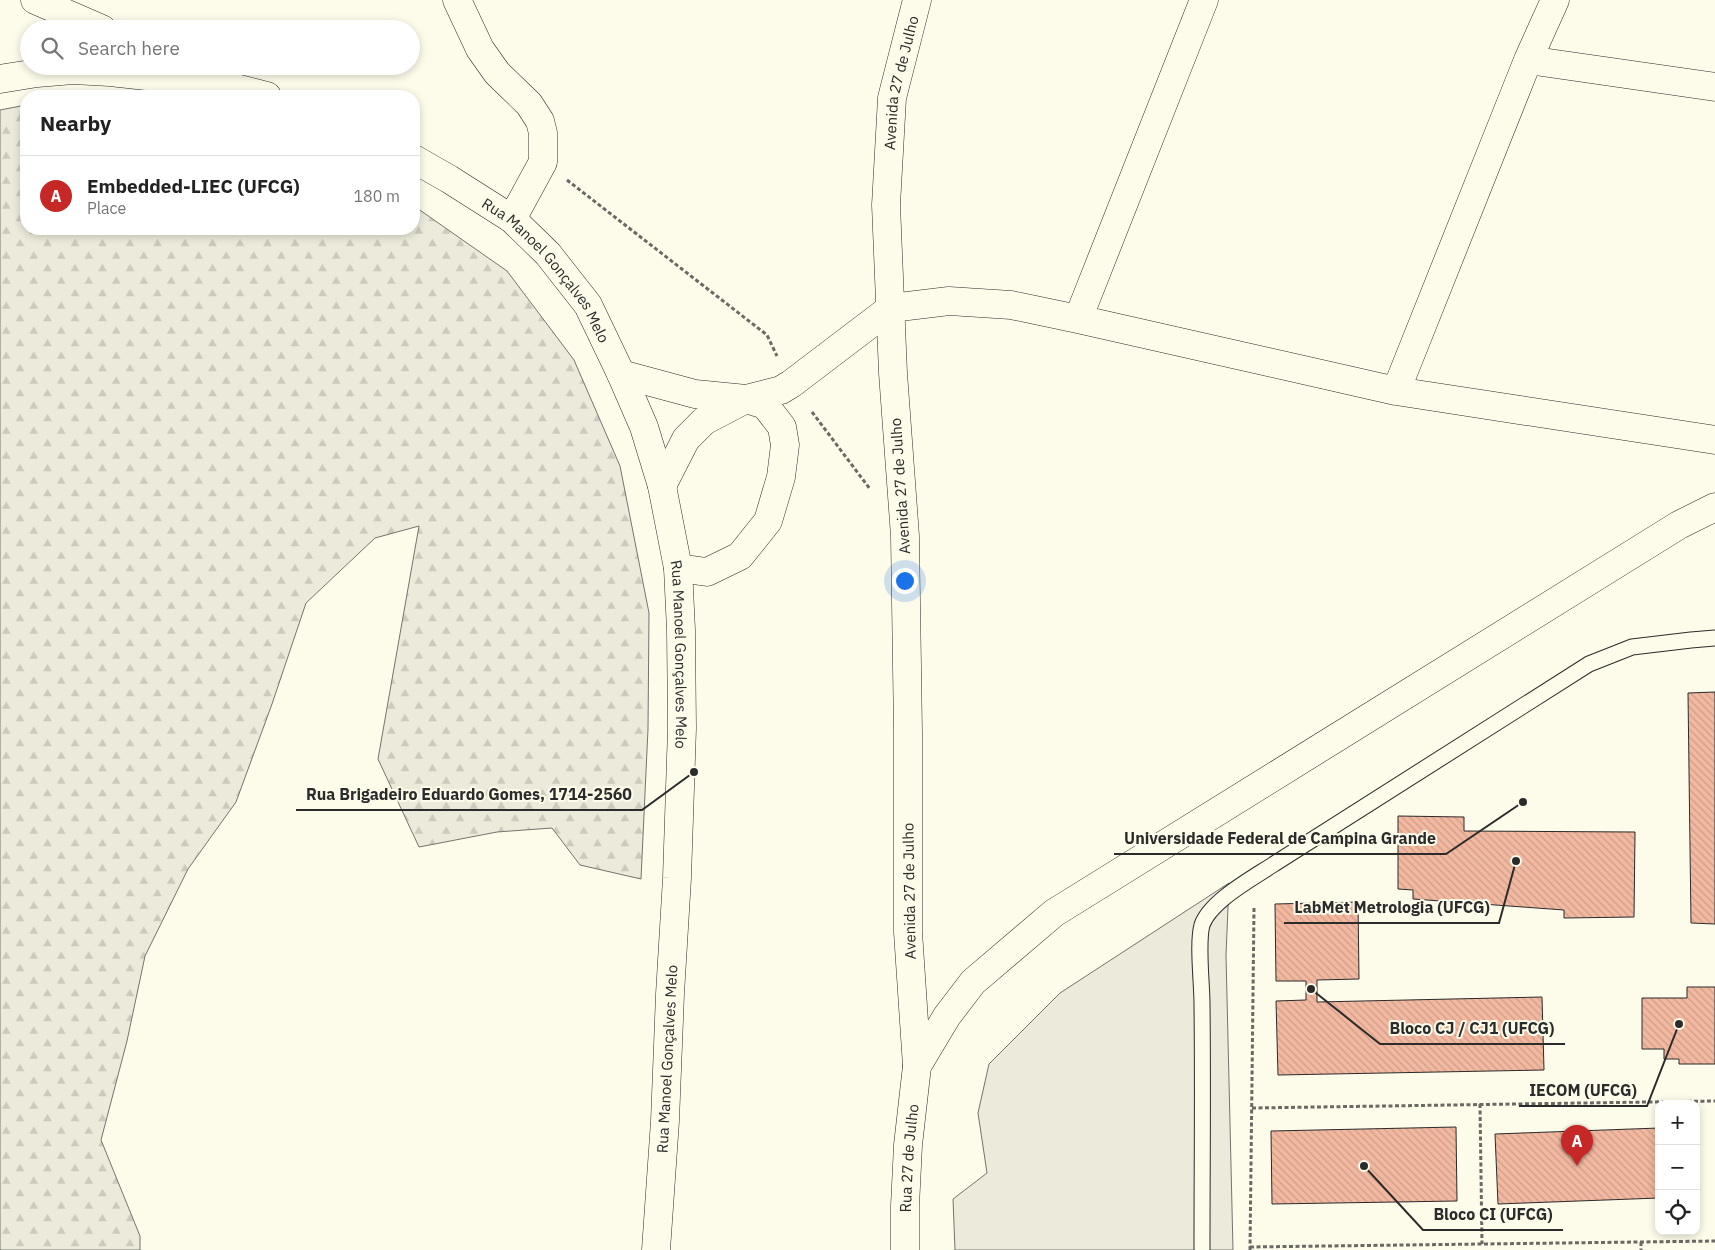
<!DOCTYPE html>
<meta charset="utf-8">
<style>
:root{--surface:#fff;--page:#f6f6f6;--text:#222;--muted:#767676;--line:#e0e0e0;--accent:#c62828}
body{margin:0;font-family:"IBM Plex Sans",sans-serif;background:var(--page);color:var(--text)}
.controls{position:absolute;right:15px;bottom:15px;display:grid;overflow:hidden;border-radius:10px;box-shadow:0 2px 8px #0003}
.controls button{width:45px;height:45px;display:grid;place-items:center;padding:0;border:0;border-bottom:1px solid var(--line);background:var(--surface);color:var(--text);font:25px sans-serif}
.you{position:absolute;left:904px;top:580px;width:18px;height:18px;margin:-12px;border:4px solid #fff;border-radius:50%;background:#1a73e8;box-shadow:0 0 0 8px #1a73e833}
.badge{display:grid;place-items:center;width:32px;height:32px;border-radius:50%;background:var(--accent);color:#fff;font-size:16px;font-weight:700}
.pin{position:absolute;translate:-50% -41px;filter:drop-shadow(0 1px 2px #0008)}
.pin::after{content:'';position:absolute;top:26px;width:18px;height:15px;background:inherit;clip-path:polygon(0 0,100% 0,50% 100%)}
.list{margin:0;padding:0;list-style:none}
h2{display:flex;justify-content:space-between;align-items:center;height:65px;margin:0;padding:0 20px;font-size:21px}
h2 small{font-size:16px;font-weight:400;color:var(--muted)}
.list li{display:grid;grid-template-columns:32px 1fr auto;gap:15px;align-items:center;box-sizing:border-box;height:80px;padding:0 20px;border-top:1px solid var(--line)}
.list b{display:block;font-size:19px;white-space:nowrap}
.list p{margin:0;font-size:16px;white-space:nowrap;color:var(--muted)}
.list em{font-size:16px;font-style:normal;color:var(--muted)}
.icon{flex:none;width:28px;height:28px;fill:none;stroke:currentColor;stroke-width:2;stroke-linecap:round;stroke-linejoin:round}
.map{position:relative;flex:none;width:1715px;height:1250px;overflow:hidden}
.search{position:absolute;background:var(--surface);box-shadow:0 2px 8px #0003;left:20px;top:20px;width:400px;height:55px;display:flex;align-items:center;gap:12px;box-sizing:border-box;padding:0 18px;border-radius:28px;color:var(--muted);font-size:19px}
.panel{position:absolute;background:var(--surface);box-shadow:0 2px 8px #0003;left:20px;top:90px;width:400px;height:145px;border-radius:20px}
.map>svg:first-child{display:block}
.forest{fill:url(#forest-firs);stroke:#74746e}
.parking{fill:#eceadb;stroke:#74746e}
.building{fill:url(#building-back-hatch);stroke:#2b2b2b}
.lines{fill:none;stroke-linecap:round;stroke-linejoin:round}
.service-casing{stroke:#2b2b2b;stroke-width:17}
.minor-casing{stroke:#2b2b2b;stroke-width:29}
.tertiary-casing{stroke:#2b2b2b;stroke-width:29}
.path{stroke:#6a6964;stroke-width:3;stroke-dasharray:4 2.5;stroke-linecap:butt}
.service{stroke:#fdfbea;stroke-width:15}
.minor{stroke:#fdfbea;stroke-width:28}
.tertiary{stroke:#fdfbea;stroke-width:28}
.labels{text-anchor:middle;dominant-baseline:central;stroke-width:4;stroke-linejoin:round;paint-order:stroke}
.street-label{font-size:15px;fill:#2b2b2b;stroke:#fdfbea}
.leader{fill:none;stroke:#2b2b2b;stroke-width:2}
.callout-dot{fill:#2b2b2b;stroke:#fdfbea;stroke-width:2}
.callout-label{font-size:16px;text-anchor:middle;font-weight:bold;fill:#2b2b2b;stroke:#fdfbea;stroke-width:4;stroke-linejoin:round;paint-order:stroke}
</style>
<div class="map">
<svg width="1715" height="1250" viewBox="0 0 1715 1250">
<defs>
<pattern id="forest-firs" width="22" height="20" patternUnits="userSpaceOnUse" patternTransform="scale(1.25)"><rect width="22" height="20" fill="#ecebdb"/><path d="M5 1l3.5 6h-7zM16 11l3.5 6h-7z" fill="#cbcabc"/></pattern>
<pattern id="building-back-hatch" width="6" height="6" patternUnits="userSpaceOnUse" patternTransform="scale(1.25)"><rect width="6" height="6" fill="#f2b8a0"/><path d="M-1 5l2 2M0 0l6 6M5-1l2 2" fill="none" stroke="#d09e8a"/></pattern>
</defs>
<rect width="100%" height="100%" fill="#fdfbea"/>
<path class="forest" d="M 26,105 L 26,229 L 414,229 L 414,206 L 507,271 L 574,360 L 620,466 L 649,613 L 648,729 L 641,879 L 580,865 L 552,828 L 497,832 L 419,847 L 378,759 L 419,526 L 375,538 L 306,603 L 272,704 L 236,802 L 188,869 L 145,956 L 127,1041 L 101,1140 L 140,1236 L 140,1250 L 0,1250 L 0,110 Z"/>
<path class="parking" d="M 1229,883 L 1226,955 L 1233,1250 L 955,1250 L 953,1199 L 987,1173 L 978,1113 L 989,1064 L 1060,993 Z"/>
<path class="building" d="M 1715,692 L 1715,924 L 1691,923 L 1688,693 Z
M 1398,816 L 1464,817 L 1464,831 L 1635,832 L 1634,917 L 1564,918 L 1564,910 L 1413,899 L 1413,890 L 1398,889 Z
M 1358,902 L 1359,979 L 1317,980 L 1317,1002 L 1542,997 L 1544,1070 L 1278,1075 L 1276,1001 L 1306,1000 L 1306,981 L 1276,981 L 1275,904 Z
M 1687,987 L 1715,987 L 1715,1064 L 1679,1064 L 1679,1059 L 1664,1059 L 1664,1049 L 1642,1049 L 1642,998 L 1687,998 Z
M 1456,1127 L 1457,1201 L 1272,1204 L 1271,1131 Z
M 1659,1128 L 1659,1198 L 1498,1204 L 1495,1134 Z"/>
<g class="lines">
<defs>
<path id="service" d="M 1202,1250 C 1202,1168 1203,1086 1202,1004 C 1202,983 1197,943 1202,925 C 1210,901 1253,878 1274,864 L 1589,664 L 1632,647 L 1691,640 L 1715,638"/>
<path id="minor" d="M 457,0 L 480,49 L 497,73 L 529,104 L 540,121 L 543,133 L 543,162 L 512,219
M 1528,60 L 1715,87
M 1078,319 L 1204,0
M 621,374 L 695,394 L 746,399 L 781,390 L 791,384 L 891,308 L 949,301 L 1011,305 L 1078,319 L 1396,391 L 1715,440
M 1396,391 L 1528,60 L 1555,0
M 662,486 L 686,439 L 704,421 L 746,399 L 765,405 L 782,427 L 785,445 L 781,477 L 768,521 L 740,556 L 707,572 L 678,568
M 917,1066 L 947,1016 L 973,982 L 1054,913 L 1679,525 L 1715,507"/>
<g id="tertiary">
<path d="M 35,0 L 102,29"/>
<path d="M 0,79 L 37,73 L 73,70 L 110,72 L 220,84 L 267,96"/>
<path id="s1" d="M 414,159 L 449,179 L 512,219 L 548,254 L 588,305 L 621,374 L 644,427 L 662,486 L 678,568 L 681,630 L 682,728 L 677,878 L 670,994 L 665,1121 L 656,1250"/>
<path id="s2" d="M 905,1250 L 905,1206 L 908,1145 L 917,1066 L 908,932 L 908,732 L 905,536 L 893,373 L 886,205 L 892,98 L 917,0"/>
</g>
</defs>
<use href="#service" class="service-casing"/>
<use href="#minor" class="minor-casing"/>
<use href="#tertiary" class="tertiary-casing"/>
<path class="path" d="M 567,180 L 767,335 L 777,356
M 812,412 L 870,489
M 1480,1104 L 1482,1244
M 1252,1108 L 1715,1101
M 1641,1242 L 1641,1250
M 1250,1247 L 1715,1241
M 1250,1250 L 1254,908"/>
<use href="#service" class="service"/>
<use href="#minor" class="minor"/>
<use href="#tertiary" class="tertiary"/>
</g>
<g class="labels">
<g class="street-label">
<text stroke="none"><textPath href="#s2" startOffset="1170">Avenida 27 de Julho</textPath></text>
<text stroke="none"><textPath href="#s1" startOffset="176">Rua Manoel Gonçalves Melo</textPath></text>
<text transform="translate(900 486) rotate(-94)">Avenida 27 de Julho</text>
<text stroke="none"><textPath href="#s1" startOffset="596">Rua Manoel Gonçalves Melo</textPath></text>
<text transform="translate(909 891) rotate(-91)">Avenida 27 de Julho</text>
<text transform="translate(667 1059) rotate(-87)">Rua Manoel Gonçalves Melo</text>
<text stroke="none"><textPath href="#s2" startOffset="92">Rua 27 de Julho</textPath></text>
</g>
</g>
<path class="leader" d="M694 772L642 810H296M1523 802L1446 854H1114M1516 861L1499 923H1284M1311 989L1380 1044H1565M1679 1024L1647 1106H1519M1364 1166L1423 1230H1563"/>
<g class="callout-dot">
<circle cx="694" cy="772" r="5"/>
<circle cx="1523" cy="802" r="5"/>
<circle cx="1516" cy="861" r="5"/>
<circle cx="1311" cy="989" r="5"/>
<circle cx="1679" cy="1024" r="5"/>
<circle cx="1364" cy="1166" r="5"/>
</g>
<g class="callout-label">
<text x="469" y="800">Rua Brigadeiro Eduardo Gomes, 1714-2560</text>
<text x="1280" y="844">Universidade Federal de Campina Grande</text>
<text x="1392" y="913">LabMet Metrologia (UFCG)</text>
<text x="1472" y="1034">Bloco CJ / CJ1 (UFCG)</text>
<text x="1583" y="1096">IECOM (UFCG)</text>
<text x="1493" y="1220">Bloco CI (UFCG)</text>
</g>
</svg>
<div class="controls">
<button>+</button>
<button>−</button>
<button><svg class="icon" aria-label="locate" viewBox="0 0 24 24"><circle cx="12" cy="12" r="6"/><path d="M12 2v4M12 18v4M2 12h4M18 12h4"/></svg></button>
</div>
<div class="you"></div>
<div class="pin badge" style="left:1577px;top:1166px">A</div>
<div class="search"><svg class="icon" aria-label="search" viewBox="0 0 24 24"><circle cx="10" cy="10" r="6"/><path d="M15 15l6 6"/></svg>Search here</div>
<section class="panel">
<h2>Nearby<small></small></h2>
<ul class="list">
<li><span class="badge">A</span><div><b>Embedded-LIEC (UFCG)</b><p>Place</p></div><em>180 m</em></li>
</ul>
</section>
</div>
